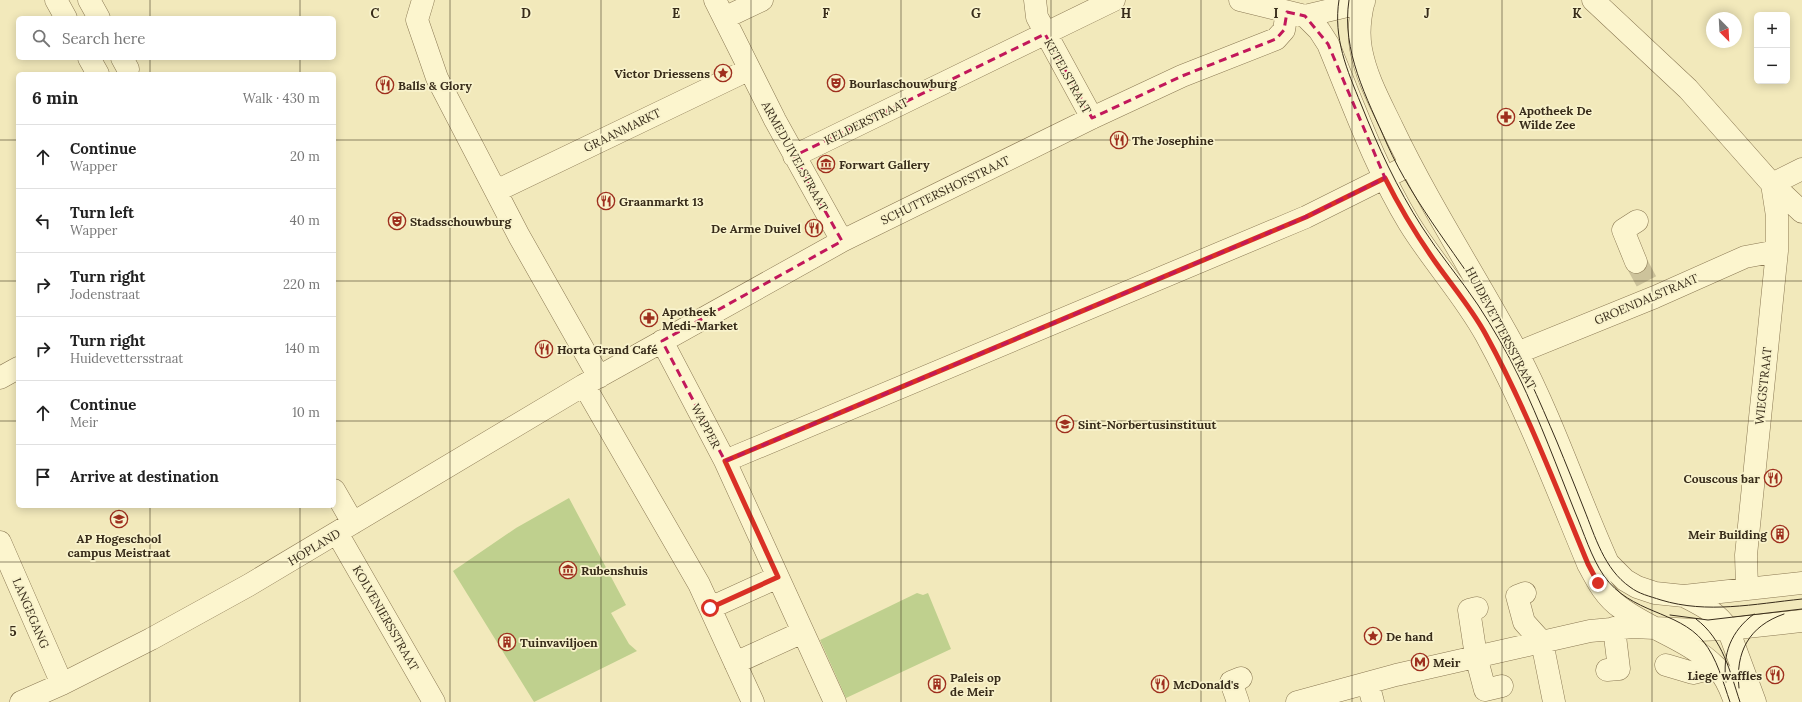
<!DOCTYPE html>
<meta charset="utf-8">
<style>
:root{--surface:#fff;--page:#f6f6f6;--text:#222;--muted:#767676;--line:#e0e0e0}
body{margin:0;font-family:Lora,serif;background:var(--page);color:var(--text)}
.controls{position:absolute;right:12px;top:12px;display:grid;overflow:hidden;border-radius:6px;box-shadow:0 2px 10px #0003}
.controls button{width:36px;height:36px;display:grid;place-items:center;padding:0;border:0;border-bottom:1px solid var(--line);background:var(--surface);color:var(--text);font:20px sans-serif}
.compass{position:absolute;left:1706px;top:12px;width:36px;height:36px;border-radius:50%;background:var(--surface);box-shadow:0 2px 10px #0003;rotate:156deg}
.stop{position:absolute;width:12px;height:12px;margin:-9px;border:3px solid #d93025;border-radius:50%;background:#fff}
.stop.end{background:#d93025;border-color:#fff;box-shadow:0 1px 4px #0008}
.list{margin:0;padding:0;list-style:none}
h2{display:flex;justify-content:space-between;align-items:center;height:52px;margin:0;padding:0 16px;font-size:17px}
h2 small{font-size:13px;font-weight:400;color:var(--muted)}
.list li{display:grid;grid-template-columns:26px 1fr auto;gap:12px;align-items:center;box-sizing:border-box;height:64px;padding:0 16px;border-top:1px solid var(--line)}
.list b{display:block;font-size:15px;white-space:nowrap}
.list p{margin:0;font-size:13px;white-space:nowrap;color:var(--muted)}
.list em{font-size:13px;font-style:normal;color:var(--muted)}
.icon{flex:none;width:22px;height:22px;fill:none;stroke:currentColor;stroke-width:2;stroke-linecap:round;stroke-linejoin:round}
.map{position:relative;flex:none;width:1802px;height:702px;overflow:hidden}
.search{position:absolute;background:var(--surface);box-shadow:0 2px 10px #0003;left:16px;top:16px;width:320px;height:44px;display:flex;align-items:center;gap:10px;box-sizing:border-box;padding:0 14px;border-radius:6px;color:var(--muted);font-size:15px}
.panel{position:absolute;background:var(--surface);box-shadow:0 2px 10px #0003;left:16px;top:72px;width:320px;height:436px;border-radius:6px}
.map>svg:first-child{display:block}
.green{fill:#bfd08e}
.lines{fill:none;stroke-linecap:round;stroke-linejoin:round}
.minor-tunnel{stroke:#cdc39b;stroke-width:22;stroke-dasharray:22 11;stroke-linecap:butt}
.minor-casing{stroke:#8a7853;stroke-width:23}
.minor{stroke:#fcf5ce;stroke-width:22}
.tram{stroke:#382c1a;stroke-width:1}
.route{stroke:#d93025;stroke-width:5}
.marked{fill:none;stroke:#c2185b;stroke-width:3;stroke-dasharray:8 5;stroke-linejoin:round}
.grid{fill:none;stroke:#382c1a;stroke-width:1;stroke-opacity:0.55}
.labels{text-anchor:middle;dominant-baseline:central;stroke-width:3.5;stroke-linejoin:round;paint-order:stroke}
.poi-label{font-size:12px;font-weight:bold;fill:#382c1a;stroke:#f8f2cb;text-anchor:start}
.street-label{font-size:12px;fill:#382c1a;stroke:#f8f2cb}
.grid-label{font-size:13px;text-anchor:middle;font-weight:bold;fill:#382c1a;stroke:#f8f2cb;stroke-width:3.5;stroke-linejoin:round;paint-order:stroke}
</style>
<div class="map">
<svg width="1802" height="702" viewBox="0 0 1802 702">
<rect width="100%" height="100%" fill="#f2e9bb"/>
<path class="green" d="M 569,498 L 626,605 L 611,613 L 629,644 L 637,651 L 534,702 L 453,571 L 516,528 Z
M 917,593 L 923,595 L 928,593 L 951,649 L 846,698 L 820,640 Z"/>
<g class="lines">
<path class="minor-tunnel" d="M 1636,262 L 1650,288"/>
<defs>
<path id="minor" d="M 56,0 L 66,18
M 89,0 L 99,18
M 423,0 L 417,20 L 437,78 L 519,236 L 599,377
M 715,0 L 775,120 L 842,241
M 1035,0 L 1037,17 L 1092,118
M 1240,0 L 1305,16 L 1364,2
M 1364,0 C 1360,16 1358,33 1361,49 C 1366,77 1380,102 1392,127 C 1429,205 1477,278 1518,354 C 1553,421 1577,494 1608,563 L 1625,580 L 1637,587 L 1655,593 L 1684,596 L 1802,583
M 1593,0 L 1688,89 L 1772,184 L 1802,212
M 1305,16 L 1319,30 L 1328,44 C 1353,104 1375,167 1409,223 C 1433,262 1464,295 1486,335 C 1526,408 1556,487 1588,564 C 1597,581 1605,597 1621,608 C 1651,630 1689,640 1716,667 C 1725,676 1731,690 1735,702
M 724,18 L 762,0
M 89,58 L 98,74
M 122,58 L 128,69
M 794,156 L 1114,0
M 1772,184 L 1802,169
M 496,191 L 748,70
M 1636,262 L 1623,230 L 1637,221
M 662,341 L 725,461 L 835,702
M 1517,353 L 1655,297 L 1745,257 L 1777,251
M 0,378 L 18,368
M 584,385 L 699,584 L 753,702
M 725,461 L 1306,217 L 1398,171
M 334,490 L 353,523
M 337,533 L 434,702
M 0,542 L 62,684
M 1747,588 L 1746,555 L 1777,251 L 1777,216 L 1772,184
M 1525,593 L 1517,596 L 1524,622 L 1542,642 L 1554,702
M 1684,596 C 1701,605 1717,612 1728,629 L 1755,702
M 710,608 L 778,577
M 1477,608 L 1469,610 L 1476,656 L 1485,690 L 1502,686
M 735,663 L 803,632
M 1666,665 L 1693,673 L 1709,669
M 1607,670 L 1619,669 L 1614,628
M 1368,683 L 1373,702
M 21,702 L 62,684 L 151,639 L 249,585 L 584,385 L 842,241 L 1092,118 L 1182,76 L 1276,39 L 1284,30 L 1287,12
M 1238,702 L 1231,682 L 1241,678
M 1297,702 L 1396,675 L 1590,631 L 1633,627 L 1697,630 L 1728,629 L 1802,621"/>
</defs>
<use href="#minor" class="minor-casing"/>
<use href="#minor" class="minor"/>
<path class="tram" d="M 1339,0 C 1333,38 1347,70 1361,104 C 1378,147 1397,188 1422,227 C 1439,254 1460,278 1478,305 C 1493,328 1507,352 1519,377 C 1540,421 1557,467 1575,512 C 1584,533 1591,557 1604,576 C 1631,614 1677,610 1703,641 C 1717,658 1723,682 1730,702
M 1349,0 C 1341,51 1367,98 1387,144 C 1415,207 1461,259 1497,318 C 1521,357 1539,400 1557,442 C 1566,464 1575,486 1584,509 C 1595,536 1604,569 1630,587 C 1639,594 1649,596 1661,600 C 1707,614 1754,604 1802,599
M 1670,615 L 1708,620 L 1802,609
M 1696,619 C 1723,639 1730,672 1740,702
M 1726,682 C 1722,654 1731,631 1754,614
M 1739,688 C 1735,652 1749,626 1784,614"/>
</g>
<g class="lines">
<path class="route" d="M 710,608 L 778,577 L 725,461 L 1306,217 L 1385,178 C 1400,208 1417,236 1436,263 C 1453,287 1472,309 1486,335 C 1526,408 1556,487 1588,564 L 1598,583"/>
</g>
<path class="marked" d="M 1287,12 L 1305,16 L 1328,44 L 1385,178 L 1306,217 L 725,461 L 662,341 L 842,241 L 794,156 L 1045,34 L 1092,118 L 1182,76 L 1276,39 L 1284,30 Z"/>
<path class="grid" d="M 150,0 L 150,18M 300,0 L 300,18M 450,0 L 450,702M 601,0 L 601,702M 751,0 L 751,702M 901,0 L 901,702M 1051,0 L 1051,702M 1201,0 L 1201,702M 1352,0 L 1352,702M 1502,0 L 1502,702M 1652,0 L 1652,702M 150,58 L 150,74M 300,58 L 300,74M 0,140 L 18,140M 334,140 L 1802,140M 0,281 L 18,281M 334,281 L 1802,281M 0,421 L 18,421M 334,421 L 1802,421M 150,506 L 150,702M 300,506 L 300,702M 0,562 L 1802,562"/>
<defs>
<symbol id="sight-ring" viewBox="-11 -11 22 22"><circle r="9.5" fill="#f8f2cb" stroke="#9e2f1e" stroke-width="1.5"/><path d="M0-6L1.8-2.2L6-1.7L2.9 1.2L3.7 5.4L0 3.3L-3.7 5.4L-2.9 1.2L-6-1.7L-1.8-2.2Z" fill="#9e2f1e"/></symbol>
<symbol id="theatre-ring" viewBox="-11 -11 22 22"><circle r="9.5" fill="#f8f2cb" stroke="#9e2f1e" stroke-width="1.5"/><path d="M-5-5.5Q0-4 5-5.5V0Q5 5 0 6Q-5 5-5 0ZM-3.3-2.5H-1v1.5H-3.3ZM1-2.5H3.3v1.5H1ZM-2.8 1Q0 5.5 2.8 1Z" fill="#9e2f1e"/></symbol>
<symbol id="restaurant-ring" viewBox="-11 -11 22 22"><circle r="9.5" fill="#f8f2cb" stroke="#9e2f1e" stroke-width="1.5"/><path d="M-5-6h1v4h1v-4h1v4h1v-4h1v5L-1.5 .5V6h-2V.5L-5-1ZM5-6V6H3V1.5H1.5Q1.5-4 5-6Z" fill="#9e2f1e"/></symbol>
<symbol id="pharmacy-ring" viewBox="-11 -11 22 22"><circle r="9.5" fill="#f8f2cb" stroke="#9e2f1e" stroke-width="1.5"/><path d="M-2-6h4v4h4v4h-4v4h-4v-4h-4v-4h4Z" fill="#9e2f1e"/></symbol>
<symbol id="museum-ring" viewBox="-11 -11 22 22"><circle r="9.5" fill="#f8f2cb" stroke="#9e2f1e" stroke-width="1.5"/><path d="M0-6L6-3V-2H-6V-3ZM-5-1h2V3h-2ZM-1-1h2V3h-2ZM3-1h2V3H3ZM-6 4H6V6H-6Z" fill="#9e2f1e"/></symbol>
<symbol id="school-ring" viewBox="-11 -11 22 22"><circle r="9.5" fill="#f8f2cb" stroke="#9e2f1e" stroke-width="1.5"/><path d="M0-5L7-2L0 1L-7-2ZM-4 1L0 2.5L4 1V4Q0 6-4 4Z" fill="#9e2f1e"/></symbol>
<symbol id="university-ring" viewBox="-11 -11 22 22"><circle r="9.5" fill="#f8f2cb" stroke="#9e2f1e" stroke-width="1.5"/><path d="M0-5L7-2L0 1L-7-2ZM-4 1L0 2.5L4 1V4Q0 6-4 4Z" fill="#9e2f1e"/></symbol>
<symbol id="building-ring" viewBox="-11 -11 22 22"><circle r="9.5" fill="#f8f2cb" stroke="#9e2f1e" stroke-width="1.5"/><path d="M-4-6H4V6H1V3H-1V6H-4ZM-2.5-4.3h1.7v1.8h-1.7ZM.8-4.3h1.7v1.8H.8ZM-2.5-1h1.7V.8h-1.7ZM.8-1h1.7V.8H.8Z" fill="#9e2f1e"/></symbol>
<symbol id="metro-ring" viewBox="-11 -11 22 22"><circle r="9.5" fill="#f8f2cb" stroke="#9e2f1e" stroke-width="1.5"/><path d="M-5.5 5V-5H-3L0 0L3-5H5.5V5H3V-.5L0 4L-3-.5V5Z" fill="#9e2f1e"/></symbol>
</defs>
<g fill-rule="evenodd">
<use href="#sight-ring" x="713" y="63" width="20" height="20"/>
<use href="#theatre-ring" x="826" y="73" width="20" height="20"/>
<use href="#restaurant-ring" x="375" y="75" width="20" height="20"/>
<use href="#pharmacy-ring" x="1496" y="107" width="20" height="20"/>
<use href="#restaurant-ring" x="1109" y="130" width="20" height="20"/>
<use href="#museum-ring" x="816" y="154" width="20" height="20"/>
<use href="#restaurant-ring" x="596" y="191" width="20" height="20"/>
<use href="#theatre-ring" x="387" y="211" width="20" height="20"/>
<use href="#restaurant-ring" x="804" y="218" width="20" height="20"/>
<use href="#pharmacy-ring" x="639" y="308" width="20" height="20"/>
<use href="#restaurant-ring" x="534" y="339" width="20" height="20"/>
<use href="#school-ring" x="1055" y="414" width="20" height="20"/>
<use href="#restaurant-ring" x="1763" y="468" width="20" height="20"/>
<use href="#university-ring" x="109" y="509" width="20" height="20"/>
<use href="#building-ring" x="1770" y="524" width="20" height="20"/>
<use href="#museum-ring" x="558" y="560" width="20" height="20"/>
<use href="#sight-ring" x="1363" y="626" width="20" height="20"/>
<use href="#building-ring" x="497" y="632" width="20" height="20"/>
<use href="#metro-ring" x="1410" y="652" width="20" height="20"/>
<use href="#restaurant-ring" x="1765" y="665" width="20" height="20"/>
<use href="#building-ring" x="927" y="674" width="20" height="20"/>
<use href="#restaurant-ring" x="1150" y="674" width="20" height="20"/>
</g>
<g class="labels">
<g class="poi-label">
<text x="710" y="73" text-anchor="end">Victor Driessens</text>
<text x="849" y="83">Bourlaschouwburg</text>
<text x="398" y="85">Balls &amp; Glory</text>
<text x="1519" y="110">Apotheek De<tspan x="1519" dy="14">Wilde Zee</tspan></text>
<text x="1132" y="140">The Josephine</text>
<text x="839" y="164">Forwart Gallery</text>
<text x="619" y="201">Graanmarkt 13</text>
<text x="410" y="221">Stadsschouwburg</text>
<text x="801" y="228" text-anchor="end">De Arme Duivel</text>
<text x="662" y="311">Apotheek<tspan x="662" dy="14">Medi-Market</tspan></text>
<text x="557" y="349">Horta Grand Café</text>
<text x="1078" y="424">Sint-Norbertusinstituut</text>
<text x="1760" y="478" text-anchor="end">Couscous bar</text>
<text x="1767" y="534" text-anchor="end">Meir Building</text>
<text x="119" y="538" text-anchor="middle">AP Hogeschool<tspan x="119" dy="14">campus Meistraat</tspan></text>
<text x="581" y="570">Rubenshuis</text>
<text x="1386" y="636">De hand</text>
<text x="520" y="642">Tuinvaviljoen</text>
<text x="1433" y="662">Meir</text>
<text x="1762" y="675" text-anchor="end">Liege waffles</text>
<text x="950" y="677">Paleis op<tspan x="950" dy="14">de Meir</tspan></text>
<text x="1173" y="684">McDonald's</text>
</g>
<g class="street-label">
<text transform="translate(1068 76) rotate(61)">KETELSTRAAT</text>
<text transform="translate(866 121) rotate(-26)">KELDERSTRAAT</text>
<text transform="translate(622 130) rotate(-26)">GRAANMARKT</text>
<text transform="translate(795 156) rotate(61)">ARMEDUIVELSTRAAT</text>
<text transform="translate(945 190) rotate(-26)">SCHUTTERSHOFSTRAAT</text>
<text transform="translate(1646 299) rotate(-23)">GROENDALSTRAAT</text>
<text transform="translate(1501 328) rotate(62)">HUIDEVETTERSSTRAAT</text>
<text transform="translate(1763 386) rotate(-84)">WIEGSTRAAT</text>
<text transform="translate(706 426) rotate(62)">WAPPER</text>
<text transform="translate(314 547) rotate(-31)">HOPLAND</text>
<text transform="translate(31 613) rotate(67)">LANGEGANG</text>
<text transform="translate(386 618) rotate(60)">KOLVENIERSSTRAAT</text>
</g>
</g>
<g class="grid-label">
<text x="375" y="18">C</text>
<text x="526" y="18">D</text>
<text x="676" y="18">E</text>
<text x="826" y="18">F</text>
<text x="976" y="18">G</text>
<text x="1126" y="18">H</text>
<text x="1276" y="18">I</text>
<text x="1427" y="18">J</text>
<text x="1577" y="18">K</text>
<text x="13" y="636">5</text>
</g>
</svg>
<div class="controls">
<button>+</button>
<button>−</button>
</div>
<svg class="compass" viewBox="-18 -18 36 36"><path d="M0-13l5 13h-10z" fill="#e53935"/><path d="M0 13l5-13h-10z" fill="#767676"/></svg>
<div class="stop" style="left:710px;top:608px"></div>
<div class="stop end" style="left:1598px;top:583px"></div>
<div class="search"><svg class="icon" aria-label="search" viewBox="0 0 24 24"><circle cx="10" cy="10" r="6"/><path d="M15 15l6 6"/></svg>Search here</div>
<section class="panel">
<h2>6 min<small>Walk · 430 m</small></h2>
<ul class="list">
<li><svg class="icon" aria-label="ahead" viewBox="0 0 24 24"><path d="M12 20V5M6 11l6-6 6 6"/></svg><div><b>Continue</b><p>Wapper</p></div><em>20 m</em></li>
<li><svg class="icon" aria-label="left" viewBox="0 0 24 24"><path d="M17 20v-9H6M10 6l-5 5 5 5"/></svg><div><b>Turn left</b><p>Wapper</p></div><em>40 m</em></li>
<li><svg class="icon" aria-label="right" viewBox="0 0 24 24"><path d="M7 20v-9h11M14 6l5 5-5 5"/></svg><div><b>Turn right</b><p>Jodenstraat</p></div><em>220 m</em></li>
<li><svg class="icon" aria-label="right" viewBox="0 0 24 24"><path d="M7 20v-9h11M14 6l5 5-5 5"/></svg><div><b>Turn right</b><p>Huidevettersstraat</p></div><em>140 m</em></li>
<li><svg class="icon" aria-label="ahead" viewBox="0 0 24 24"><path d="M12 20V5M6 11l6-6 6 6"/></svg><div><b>Continue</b><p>Meir</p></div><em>10 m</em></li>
<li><svg class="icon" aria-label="arrive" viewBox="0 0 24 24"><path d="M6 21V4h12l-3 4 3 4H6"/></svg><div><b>Arrive at destination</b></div></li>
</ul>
</section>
</div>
